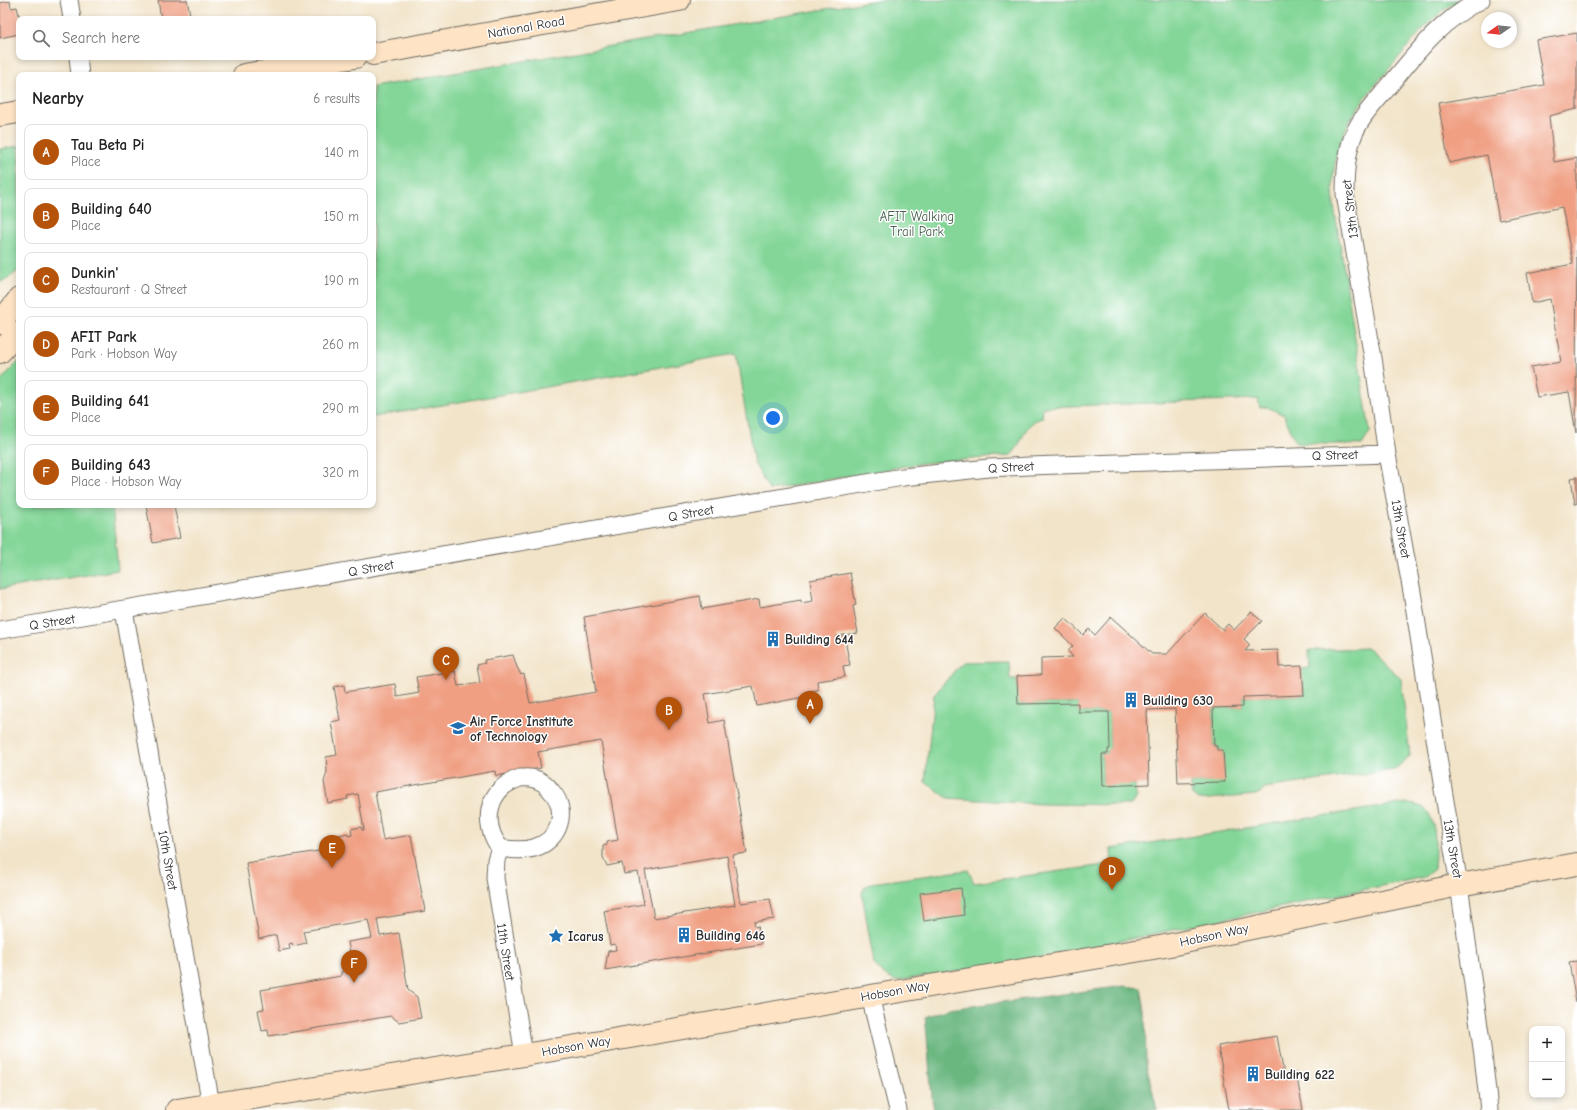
<!DOCTYPE html>
<meta charset="utf-8">
<style>
:root{--surface:#fff;--page:#f6f6f6;--text:#222;--muted:#767676;--line:#e0e0e0;--accent:#b45309}
body{margin:0;font-family:"Comic Neue",sans-serif;background:var(--page);color:var(--text)}
.controls{position:absolute;right:12px;bottom:12px;display:grid;overflow:hidden;border-radius:8px;box-shadow:0 2px 6px #0003}
.controls button{width:36px;height:36px;display:grid;place-items:center;padding:0;border:0;border-bottom:1px solid var(--line);background:var(--surface);color:var(--text);font:20px sans-serif}
.compass{position:absolute;left:1481px;top:12px;width:36px;height:36px;border-radius:50%;background:var(--surface);box-shadow:0 2px 6px #0003;rotate:256deg}
.you{position:absolute;left:773px;top:418px;width:14px;height:14px;margin:-10px;border:3px solid #fff;border-radius:50%;background:#1a73e8;box-shadow:0 0 0 6px #1a73e833}
.badge{display:grid;place-items:center;width:26px;height:26px;border-radius:50%;background:var(--accent);color:#fff;font-size:13px;font-weight:700}
.pin{position:absolute;translate:-50% -33px;filter:drop-shadow(0 1px 2px #0008)}
.pin::after{content:'';position:absolute;top:21px;width:14px;height:12px;background:inherit;clip-path:polygon(0 0,100% 0,50% 100%)}
.list{margin:0;padding:0;list-style:none}
h2{display:flex;justify-content:space-between;align-items:center;height:52px;margin:0;padding:0 16px;font-size:17px}
h2 small{font-size:13px;font-weight:400;color:var(--muted)}
.list li{display:grid;grid-template-columns:26px 1fr auto;gap:12px;align-items:center;box-sizing:border-box;height:56px;margin:0 8px 8px;padding:0 8px;border:1px solid var(--line);border-radius:8px}
.list b{display:block;font-size:15px;white-space:nowrap}
.list p{margin:0;font-size:13px;white-space:nowrap;color:var(--muted)}
.list em{font-size:13px;font-style:normal;color:var(--muted)}
.icon{flex:none;width:22px;height:22px;fill:none;stroke:currentColor;stroke-width:2;stroke-linecap:round;stroke-linejoin:round}
.map{position:relative;flex:none;width:1577px;height:1110px;overflow:hidden}
.search{position:absolute;background:var(--surface);box-shadow:0 2px 6px #0003;left:16px;top:16px;width:360px;height:44px;display:flex;align-items:center;gap:10px;box-sizing:border-box;padding:0 14px;border-radius:8px;color:var(--muted);font-size:15px}
.panel{position:absolute;background:var(--surface);box-shadow:0 2px 6px #0003;left:16px;top:72px;width:360px;height:436px;border-radius:8px}
.map>svg:first-child{display:block}
.green{fill:#83d698;stroke:#578062}
.forest{fill:#6ab780;stroke:#4a7156}
.building{fill:#f09f82;fill-rule:evenodd}
.lines{fill:none;stroke-linecap:round;stroke-linejoin:round}
.street-casing{stroke:#716c62;stroke-width:19}
.secondary-casing{stroke:#716c62;stroke-width:24}
.street{stroke:#fff;stroke-width:17}
.secondary{stroke:#fee4c5;stroke-width:22}
.labels{text-anchor:middle;dominant-baseline:central;stroke-width:3;stroke-linejoin:round;paint-order:stroke}
.street-label{font-size:13px;fill:#2b2b2b;stroke:#fff}
.park-label{font-size:13px;fill:#455e4c;stroke:#fff}
.poi-label{font-size:13px;font-weight:bold;fill:#2b2b2b;stroke:#fff;text-anchor:start}
</style>
<div class="map">
<svg width="1577" height="1110" viewBox="0 0 1577 1110">
<rect width="100%" height="100%" fill="#fff"/>
<filter id="ink" filterUnits="userSpaceOnUse"><feTurbulence type="fractalNoise" baseFrequency=".025" numOctaves="2"/><feDisplacementMap in="SourceGraphic" scale="8" xChannelSelector="R" yChannelSelector="G"/><feConvolveMatrix kernelMatrix="1 2 1 2 8 2 1 2 1" color-interpolation-filters="sRGB"/></filter>
<filter id="wash" filterUnits="userSpaceOnUse"><feTurbulence type="fractalNoise" baseFrequency=".012" numOctaves="4" result="noise"/><feDisplacementMap in="SourceGraphic" scale="16" xChannelSelector="R" yChannelSelector="G"/><feGaussianBlur stdDeviation="0.9" result="paint"/><feColorMatrix in="noise" values="0 0 0 0 0 0 0 0 0 0 0 0 0 0 0 0 0 1.4 0 .05"/><feComposite in="paint" operator="in"/></filter>
<g filter="url(#wash)">
<rect width="100%" height="100%" fill="#f2e4c9"/>
<path class="green" d="M 877,0 L 1459,0 C 1432,15 1419,34 1400,56 C 1367,95 1337,124 1333,178 C 1332,187 1334,197 1334,206 L 1370,432 L 1362,445 L 1296,443 L 1284,415 L 1267,407 L 1260,408 L 1258,399 L 1043,407 L 1042,418 C 1022,423 1024,444 1010,456 L 923,463 L 769,490 L 754,463 L 736,354 L 373,417 L 373,87 Z
M 19,146 L 19,270 L 10,277 L 0,282 L 0,149 Z
M 19,361 L 19,505 L 112,505 L 118,570 L 0,589 L 0,381 Z
M 1368,648 L 1401,679 L 1410,756 L 1394,770 L 1264,788 L 1260,793 L 1255,795 L 1198,800 L 1192,795 L 1191,783 L 1224,781 L 1223,751 L 1217,750 L 1217,746 L 1214,746 L 1213,708 L 1243,707 L 1243,697 L 1304,695 L 1302,669 L 1310,668 L 1309,650 Z
M 1009,661 L 1010,679 L 1017,679 L 1019,704 L 1078,703 L 1078,712 L 1109,712 L 1110,749 L 1108,750 L 1108,754 L 1102,754 L 1103,785 L 1135,784 L 1136,797 L 1131,805 L 1040,804 L 948,798 L 925,782 L 934,695 L 962,662 Z
M 1406,803 C 1411,805 1418,805 1422,807 C 1439,816 1435,853 1434,869 L 1424,877 L 1025,961 L 895,981 L 884,975 L 874,964 L 862,893 L 865,887 L 871,883 L 968,870 L 974,883 L 1112,864 L 1111,849 Z"/>
<path class="forest" d="M 1125,986 L 1141,988 L 1145,1011 L 1146,1064 L 1157,1110 L 934,1110 C 929,1079 929,1048 925,1017 L 949,1009 Z"/>
<g id="blocks">
<path class="building" d="M 158,0 L 187,0 L 191,19 L 161,19 Z
M 10,1 L 11,8 L 17,7 L 20,19 L 19,34 L 0,38 L 0,3 Z
M 1577,33 L 1577,109 L 1549,116 L 1554,162 L 1577,158 L 1576,433 L 1569,392 L 1537,397 L 1531,367 L 1561,362 L 1550,299 L 1532,303 L 1527,273 L 1573,264 L 1562,207 L 1499,220 L 1487,155 L 1449,163 L 1438,103 L 1544,85 L 1536,40 Z
M 1577,477 L 1577,504 L 1575,504 L 1571,478 Z
M 146,505 L 174,505 L 180,538 L 153,543 Z
M 850,573 L 856,605 L 853,606 L 858,633 L 837,636 L 838,641 L 845,640 L 850,665 L 843,666 L 845,677 L 817,681 L 818,690 L 808,691 L 809,696 L 757,706 L 753,686 L 705,694 L 710,723 L 724,720 L 747,853 L 733,855 L 741,903 L 770,899 L 774,919 L 754,922 L 755,927 L 758,926 L 761,944 L 605,970 L 608,951 L 616,950 L 615,944 L 610,945 L 604,911 L 644,904 L 638,872 L 624,874 L 622,863 L 607,866 L 603,857 L 603,846 L 607,845 L 607,842 L 618,840 L 601,741 L 538,752 L 541,768 L 496,776 L 495,771 L 375,792 L 383,840 L 411,835 L 425,911 L 377,919 L 380,936 L 399,933 L 408,990 L 417,997 L 421,1018 L 399,1022 L 391,1016 L 269,1036 L 268,1030 L 262,1031 L 258,1010 L 264,1009 L 261,990 L 341,976 L 341,973 L 351,959 L 348,942 L 372,938 L 368,920 L 303,931 L 306,943 L 293,946 L 292,943 L 289,944 L 290,949 L 279,951 L 276,935 L 259,939 L 246,863 L 336,848 L 334,836 L 348,833 L 348,836 L 352,835 L 351,829 L 361,827 L 362,830 L 364,830 L 358,794 L 347,796 L 348,799 L 328,803 L 324,782 L 327,772 L 326,757 L 337,755 L 331,722 L 340,720 L 334,687 L 344,685 L 345,692 L 395,684 L 397,697 L 419,693 L 416,677 L 455,671 L 458,686 L 480,683 L 477,665 L 485,663 L 484,660 L 513,655 L 517,667 L 521,675 L 524,674 L 530,703 L 596,692 L 584,617 L 700,596 L 702,609 L 759,599 L 760,607 L 801,600 L 801,603 L 813,601 L 810,580 ZM 727,856 L 735,905 L 654,918 L 645,870 Z
M 1251,612 L 1262,621 L 1244,639 L 1250,645 L 1245,651 L 1278,650 L 1279,667 L 1302,666 L 1304,695 L 1243,697 L 1243,707 L 1213,708 L 1214,746 L 1217,746 L 1217,750 L 1223,750 L 1225,782 L 1178,783 L 1175,709 L 1147,710 L 1149,784 L 1103,786 L 1102,754 L 1108,754 L 1108,749 L 1110,749 L 1109,712 L 1078,712 L 1078,703 L 1018,704 L 1017,676 L 1041,675 L 1041,658 L 1073,657 L 1068,651 L 1073,646 L 1055,628 L 1065,618 L 1083,635 L 1089,629 L 1095,635 L 1111,617 L 1152,654 L 1167,654 L 1205,613 L 1223,630 L 1228,624 L 1234,630 Z
M 961,888 L 964,915 L 924,921 L 920,893 Z
M 1577,961 L 1577,1002 L 1576,1002 L 1569,962 Z
M 1277,1036 L 1284,1075 L 1296,1073 L 1303,1110 L 1229,1110 L 1218,1046 Z"/>
</g>
</g>
<g filter="url(#ink)">
<use href="#blocks" fill-opacity="0" stroke="#716c62" stroke-width="1"/>
<g class="lines">
<defs>
<path id="street" d="M 69,0 L 72,19
M 1481,0 C 1442,19 1417,52 1390,85 C 1376,102 1359,118 1352,139 C 1346,157 1345,176 1345,194 L 1373,358 L 1387,454 L 1412,592 L 1443,789 L 1459,885 L 1483,1055 L 1489,1110
M 78,57 L 80,75
M 124,610 L 211,1105
M 0,630 L 903,477 L 989,468 L 1029,466 L 1387,454
M 520,778 C 525,778 530,777 535,779 C 542,781 548,786 552,792 C 569,811 559,841 534,848 C 523,851 511,850 500,848 C 481,823 487,788 520,778 Z
M 500,848 L 496,860 L 495,878 L 524,1055
M 870,996 L 898,1110"/>
<path id="secondary" d="M 373,54 L 679,0
M 244,75 L 355,57
M 0,115 L 19,112
M 0,323 L 19,299
M 0,352 L 19,332
M 177,1110 L 524,1055 L 1165,946 L 1459,885 L 1577,864"/>
</defs>
<use href="#street" class="street-casing"/>
<use href="#secondary" class="secondary-casing"/>
<use href="#street" class="street"/>
<use href="#secondary" class="secondary"/>
</g>
</g>
<defs>
<symbol id="building-bare" viewBox="-9 -9 18 18"><path d="M-4-6H4V6H1V3H-1V6H-4ZM-2.5-4.3h1.7v1.8h-1.7ZM.8-4.3h1.7v1.8H.8ZM-2.5-1h1.7V.8h-1.7ZM.8-1h1.7V.8H.8Z" fill="#1f6fb2" stroke="#fff" stroke-width="2.5" paint-order="stroke"/></symbol>
<symbol id="university-bare" viewBox="-9 -9 18 18"><path d="M0-5L7-2L0 1L-7-2ZM-4 1L0 2.5L4 1V4Q0 6-4 4Z" fill="#1f6fb2" stroke="#fff" stroke-width="2.5" paint-order="stroke"/></symbol>
<symbol id="sight-bare" viewBox="-9 -9 18 18"><path d="M0-6L1.8-2.2L6-1.7L2.9 1.2L3.7 5.4L0 3.3L-3.7 5.4L-2.9 1.2L-6-1.7L-1.8-2.2Z" fill="#1f6fb2" stroke="#fff" stroke-width="2.5" paint-order="stroke"/></symbol>
</defs>
<g fill-rule="evenodd">
<use href="#building-bare" x="762" y="628" width="22" height="22"/>
<use href="#building-bare" x="1120" y="689" width="22" height="22"/>
<use href="#university-bare" x="447" y="717" width="22" height="22"/>
<use href="#building-bare" x="673" y="924" width="22" height="22"/>
<use href="#sight-bare" x="545" y="925" width="22" height="22"/>
<use href="#building-bare" x="1242" y="1063" width="22" height="22"/>
</g>
<g class="labels">
<g class="street-label">
<text transform="translate(526 27) rotate(-10)">National Road</text>
<text transform="translate(1350 209) rotate(-97)">13th Street</text>
<text transform="translate(1335 455) rotate(-2)">Q Street</text>
<text transform="translate(1011 467) rotate(-3)">Q Street</text>
<text transform="translate(691 513) rotate(-10)">Q Street</text>
<text transform="translate(1401 529) rotate(80)">13th Street</text>
<text transform="translate(371 568) rotate(-10)">Q Street</text>
<text transform="translate(52 622) rotate(-9)">Q Street</text>
<text transform="translate(1453 849) rotate(80)">13th Street</text>
<text transform="translate(168 860) rotate(80)">10th Street</text>
<text transform="translate(1214 935) rotate(-12)">Hobson Way</text>
<text transform="translate(506 952) rotate(81)">11th Street</text>
<text transform="translate(895 991) rotate(-10)">Hobson Way</text>
<text transform="translate(576 1046) rotate(-10)">Hobson Way</text>
</g>
<g class="park-label">
<text x="917" y="216">AFIT Walking<tspan x="917" dy="15">Trail Park</tspan></text>
</g>
<g class="poi-label">
<text x="785" y="639">Building 644</text>
<text x="1143" y="700">Building 630</text>
<text x="470" y="721">Air Force Institute<tspan x="470" dy="15">of Technology</tspan></text>
<text x="696" y="935">Building 646</text>
<text x="568" y="936">Icarus</text>
<text x="1265" y="1074">Building 622</text>
</g>
</g>
</svg>
<div class="controls">
<button>+</button>
<button>−</button>
</div>
<svg class="compass" viewBox="-18 -18 36 36"><path d="M0-13l5 13h-10z" fill="#e53935"/><path d="M0 13l5-13h-10z" fill="#767676"/></svg>
<div class="you"></div>
<div class="pin badge" style="left:810px;top:724px">A</div>
<div class="pin badge" style="left:669px;top:730px">B</div>
<div class="pin badge" style="left:446px;top:680px">C</div>
<div class="pin badge" style="left:1112px;top:890px">D</div>
<div class="pin badge" style="left:332px;top:868px">E</div>
<div class="pin badge" style="left:354px;top:983px">F</div>
<div class="search"><svg class="icon" aria-label="search" viewBox="0 0 24 24"><circle cx="10" cy="10" r="6"/><path d="M15 15l6 6"/></svg>Search here</div>
<section class="panel">
<h2>Nearby<small>6 results</small></h2>
<ul class="list">
<li><span class="badge">A</span><div><b>Tau Beta Pi</b><p>Place</p></div><em>140 m</em></li>
<li><span class="badge">B</span><div><b>Building 640</b><p>Place</p></div><em>150 m</em></li>
<li><span class="badge">C</span><div><b>Dunkin'</b><p>Restaurant · Q Street</p></div><em>190 m</em></li>
<li><span class="badge">D</span><div><b>AFIT Park</b><p>Park · Hobson Way</p></div><em>260 m</em></li>
<li><span class="badge">E</span><div><b>Building 641</b><p>Place</p></div><em>290 m</em></li>
<li><span class="badge">F</span><div><b>Building 643</b><p>Place · Hobson Way</p></div><em>320 m</em></li>
</ul>
</section>
</div>
